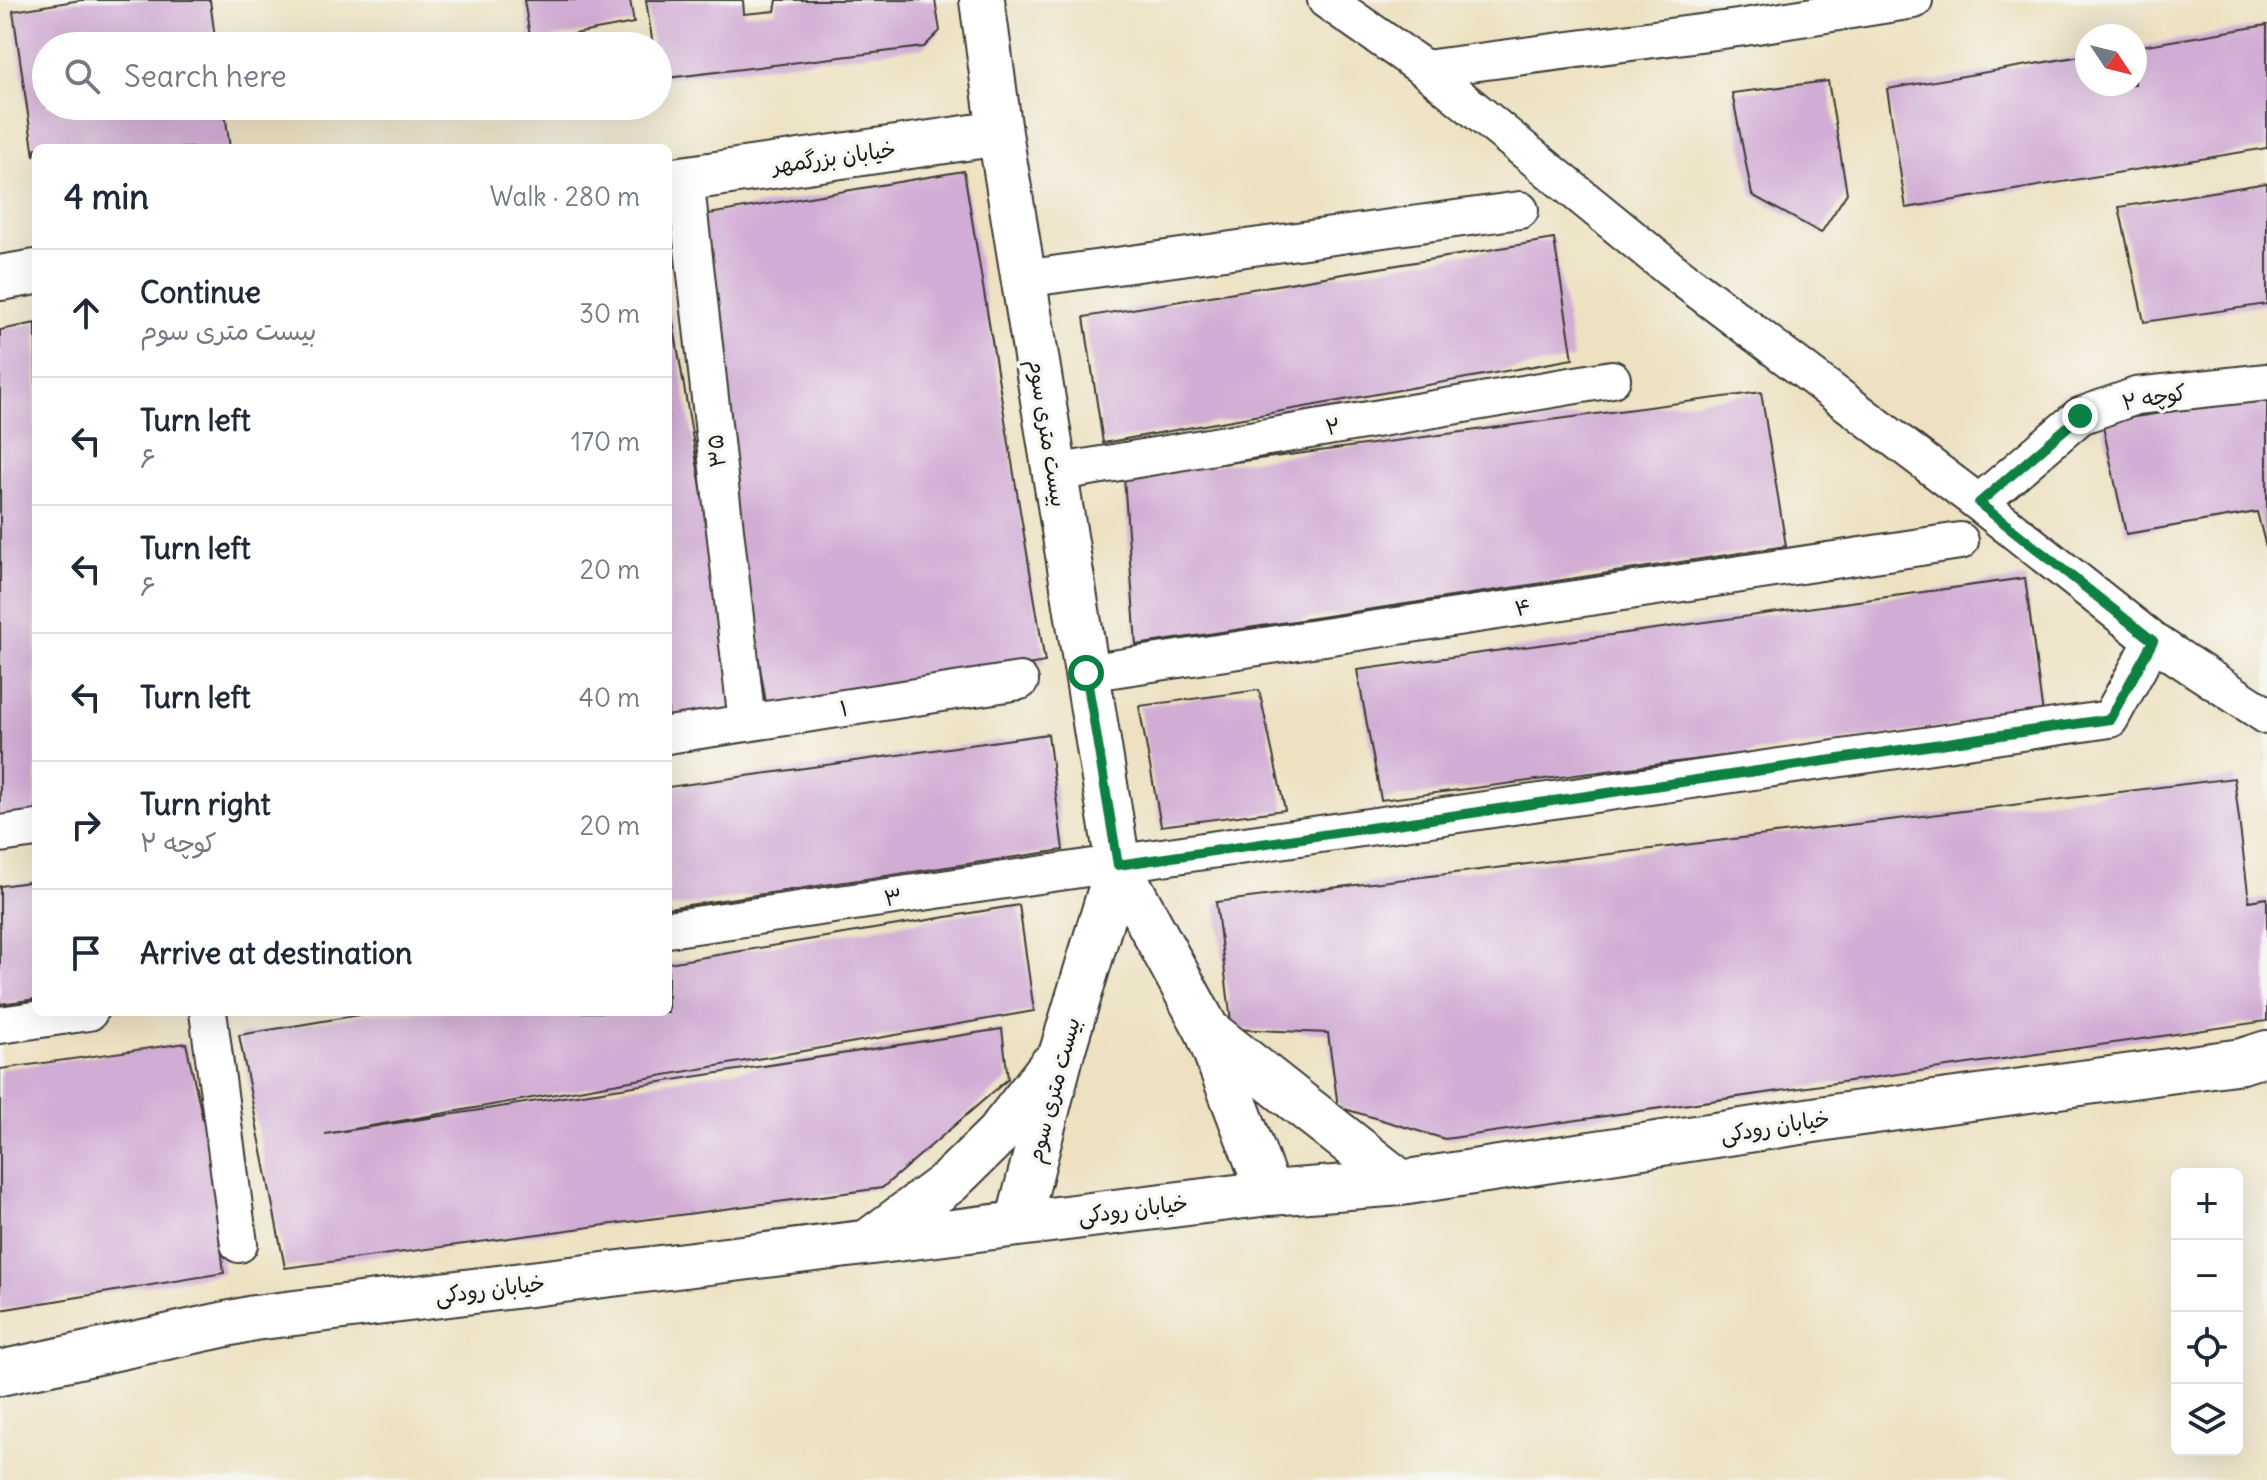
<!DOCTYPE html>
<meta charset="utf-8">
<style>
:root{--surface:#fff;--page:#f2f2f3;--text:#1f2937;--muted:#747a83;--line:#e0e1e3}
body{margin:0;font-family:Delius,"Playpen Sans Arabic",sans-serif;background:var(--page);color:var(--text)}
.controls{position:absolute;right:24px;bottom:24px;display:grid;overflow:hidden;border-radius:12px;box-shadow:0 8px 32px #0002}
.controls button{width:72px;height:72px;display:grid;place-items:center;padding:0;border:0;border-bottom:2px solid var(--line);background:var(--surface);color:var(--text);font:40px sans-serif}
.compass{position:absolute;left:2075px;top:24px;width:72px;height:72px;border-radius:50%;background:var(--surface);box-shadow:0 8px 32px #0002;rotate:125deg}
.stop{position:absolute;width:24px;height:24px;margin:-18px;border:6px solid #0b8043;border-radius:50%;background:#fff}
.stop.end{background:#0b8043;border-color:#fff;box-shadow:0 2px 8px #0008}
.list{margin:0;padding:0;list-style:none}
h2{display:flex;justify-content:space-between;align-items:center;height:104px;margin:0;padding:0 32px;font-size:34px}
h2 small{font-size:26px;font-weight:400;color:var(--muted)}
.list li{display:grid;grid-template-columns:52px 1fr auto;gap:24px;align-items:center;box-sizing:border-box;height:128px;padding:0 32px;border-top:2px solid var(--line)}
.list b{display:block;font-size:30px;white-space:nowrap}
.list p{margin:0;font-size:26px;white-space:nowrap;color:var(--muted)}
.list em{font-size:26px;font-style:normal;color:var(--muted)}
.icon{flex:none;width:44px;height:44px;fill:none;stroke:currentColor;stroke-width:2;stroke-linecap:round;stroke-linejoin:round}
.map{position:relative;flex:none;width:2267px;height:1480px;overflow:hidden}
.search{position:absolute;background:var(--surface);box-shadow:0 8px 32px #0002;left:32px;top:32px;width:640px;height:88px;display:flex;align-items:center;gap:20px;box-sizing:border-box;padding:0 28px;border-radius:44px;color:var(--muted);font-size:30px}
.panel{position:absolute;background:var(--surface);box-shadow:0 8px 32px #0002;left:32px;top:144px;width:640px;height:872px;border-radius:12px}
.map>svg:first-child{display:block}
.building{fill:#d1acd4}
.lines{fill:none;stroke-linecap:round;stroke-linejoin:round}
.street-casing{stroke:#3b3a35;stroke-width:40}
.secondary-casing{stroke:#3b3a35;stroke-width:48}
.street{stroke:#fff;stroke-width:36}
.secondary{stroke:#fff;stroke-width:44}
.route{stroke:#0b8043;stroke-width:10}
.labels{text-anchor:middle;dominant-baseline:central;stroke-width:7;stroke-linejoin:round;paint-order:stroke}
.street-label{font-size:22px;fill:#1c1c1c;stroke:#f6f6f2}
</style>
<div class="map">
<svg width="2267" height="1480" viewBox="0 0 2267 1480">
<rect width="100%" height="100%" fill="#f6f6f2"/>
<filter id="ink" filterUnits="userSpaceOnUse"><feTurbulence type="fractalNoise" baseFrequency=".0125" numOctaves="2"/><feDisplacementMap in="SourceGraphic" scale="16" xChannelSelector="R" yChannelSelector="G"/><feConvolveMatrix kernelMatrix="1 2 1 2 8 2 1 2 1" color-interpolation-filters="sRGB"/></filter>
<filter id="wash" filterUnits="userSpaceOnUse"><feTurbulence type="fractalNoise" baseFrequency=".006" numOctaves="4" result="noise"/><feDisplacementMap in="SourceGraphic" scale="32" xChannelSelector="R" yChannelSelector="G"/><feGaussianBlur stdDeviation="1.8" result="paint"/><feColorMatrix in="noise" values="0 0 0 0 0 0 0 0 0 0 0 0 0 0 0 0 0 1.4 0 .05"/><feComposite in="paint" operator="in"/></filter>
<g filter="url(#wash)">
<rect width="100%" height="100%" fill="#ede1c1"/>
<g id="blocks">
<path class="building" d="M 81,0 L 210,0 L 216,46 L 46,46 L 46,106 L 224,106 L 230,148 L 36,148 L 34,156 L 13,11 Z
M 524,0 L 630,0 L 634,23 L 531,42 Z
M 646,0 L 743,0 L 744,14 L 775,11 L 777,0 L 935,0 L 940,31 L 924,47 L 658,79 L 658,46 L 653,46 Z
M 2267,25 L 2267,148 L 1906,208 L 1887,89 L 2087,55 L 2087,84 L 2135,84 L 2135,47 Z
M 1828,81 L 1847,193 L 1821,233 L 1752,195 L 1732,93 Z
M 964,171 L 1045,662 L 767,709 L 685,218 Z
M 2267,183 L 2267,304 L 2144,322 L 2119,207 Z
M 1554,239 L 1573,359 L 1103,443 L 1084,317 Z
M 668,292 L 739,712 L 668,725 Z
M 36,323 L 36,828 L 0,824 L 0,330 Z
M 1761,392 L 1786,546 L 1136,645 L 1124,477 Z
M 2267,397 L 2267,551 L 2257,512 L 2126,534 L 2102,422 Z
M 2025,578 L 2043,715 L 1381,800 L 1357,670 Z
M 1259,690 L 1285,810 L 1161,826 L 1139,706 Z
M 1048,734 L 1063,850 L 668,908 L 668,787 Z
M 2234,778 L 2249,901 L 2267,898 L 2267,1021 L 1445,1139 L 1338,1107 L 1328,1033 L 1232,1029 L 1216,902 Z
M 36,881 L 36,999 L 0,1004 L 0,886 Z
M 1019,905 L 1034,1011 L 325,1134 L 1002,1029 L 1008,1079 L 882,1188 L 285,1268 L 239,1035 L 377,1012 L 668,1012 L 668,963 Z
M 186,1043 L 210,1152 L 224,1273 L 0,1310 L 0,1069 Z"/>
</g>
</g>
<g filter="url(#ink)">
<use href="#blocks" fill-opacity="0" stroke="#3b3a35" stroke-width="2"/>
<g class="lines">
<defs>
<path id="street" d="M 1326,0 L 1425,69 L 1670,269 L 1979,503 L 2153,641 L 2267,716
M 1425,69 L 1738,28 L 1914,0
M 685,178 L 747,723
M 1023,279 L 1520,210
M 1054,473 L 1612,379
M 1979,503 L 2080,416 L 2136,396 L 2267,382
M 1086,673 L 1960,541
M 668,735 L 1020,681
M 0,834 L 36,829
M 668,929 L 2110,719 L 2153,641
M 208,1012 L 239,1244
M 0,1025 L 89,1012"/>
<path id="secondary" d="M 982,0 L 1000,133 L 1118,865 L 1207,1030 L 1269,1193
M 668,181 L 1000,133
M 0,278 L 36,272
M 1208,1031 L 1401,1183
M 1018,1223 L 1062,1052 L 1118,865
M 868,1242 L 949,1182 L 997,1135 L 1051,1066
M 0,1373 L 254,1318 L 1269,1193 L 1401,1183 L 1846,1115 L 2242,1061 L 2267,1053"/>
</defs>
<use href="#street" class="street-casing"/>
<use href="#secondary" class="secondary-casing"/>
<use href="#street" class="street"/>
<use href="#secondary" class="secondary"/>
</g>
</g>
<g class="lines" filter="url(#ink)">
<path class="route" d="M 1086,673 L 1118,865 L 2110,719 L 2153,641 L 1979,503 L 2080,416"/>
</g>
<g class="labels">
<g class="street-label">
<text transform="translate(834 157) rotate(-8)">خیابان بزرگمهر</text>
<text transform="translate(2154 397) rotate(-10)">کوچه ۲</text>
<text transform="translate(1333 426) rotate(-10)">۲</text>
<text transform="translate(1048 433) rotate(81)">بیست متری سوم</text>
<text transform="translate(716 451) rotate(-96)">۳۵</text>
<text transform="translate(1523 607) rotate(-9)">۴</text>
<text transform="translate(844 708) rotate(-9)">۱</text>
<text transform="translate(893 897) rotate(-8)">۳</text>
<text transform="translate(1053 1090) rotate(-75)">بیست متری سوم</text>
<text transform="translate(1775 1126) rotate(-9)">خیابان رودکی</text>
<text transform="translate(1133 1209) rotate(-7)">خیابان رودکی</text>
<text transform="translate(490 1289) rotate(-7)">خیابان رودکی</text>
</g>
</g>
</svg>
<div class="controls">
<button>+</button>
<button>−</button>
<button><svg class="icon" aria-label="locate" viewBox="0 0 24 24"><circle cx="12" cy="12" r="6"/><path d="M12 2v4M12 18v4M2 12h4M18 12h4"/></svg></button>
<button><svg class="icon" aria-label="layers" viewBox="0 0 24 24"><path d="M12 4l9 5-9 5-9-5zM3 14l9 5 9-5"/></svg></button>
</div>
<svg class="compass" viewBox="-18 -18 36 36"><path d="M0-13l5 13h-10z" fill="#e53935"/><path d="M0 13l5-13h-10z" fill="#747a83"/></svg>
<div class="stop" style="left:1086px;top:673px"></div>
<div class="stop end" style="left:2080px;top:416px"></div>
<div class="search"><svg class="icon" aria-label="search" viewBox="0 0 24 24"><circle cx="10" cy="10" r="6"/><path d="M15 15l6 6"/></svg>Search here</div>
<section class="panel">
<h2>4 min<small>Walk · 280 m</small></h2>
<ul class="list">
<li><svg class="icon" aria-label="ahead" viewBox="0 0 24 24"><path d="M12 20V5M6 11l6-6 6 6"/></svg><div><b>Continue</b><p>بیست متری سوم</p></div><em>30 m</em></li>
<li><svg class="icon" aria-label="left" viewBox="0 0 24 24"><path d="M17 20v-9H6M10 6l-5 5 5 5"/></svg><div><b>Turn left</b><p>۶</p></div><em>170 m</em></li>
<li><svg class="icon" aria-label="left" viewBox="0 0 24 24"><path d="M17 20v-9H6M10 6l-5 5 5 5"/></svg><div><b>Turn left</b><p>۶</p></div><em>20 m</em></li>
<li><svg class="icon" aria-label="left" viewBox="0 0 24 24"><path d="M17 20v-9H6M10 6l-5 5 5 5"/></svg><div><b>Turn left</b></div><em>40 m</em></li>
<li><svg class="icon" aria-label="right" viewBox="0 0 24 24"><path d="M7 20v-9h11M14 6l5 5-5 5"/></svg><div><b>Turn right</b><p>کوچه ۲</p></div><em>20 m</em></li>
<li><svg class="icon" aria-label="arrive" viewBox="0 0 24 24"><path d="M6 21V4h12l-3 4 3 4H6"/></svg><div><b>Arrive at destination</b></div></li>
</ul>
</section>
</div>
